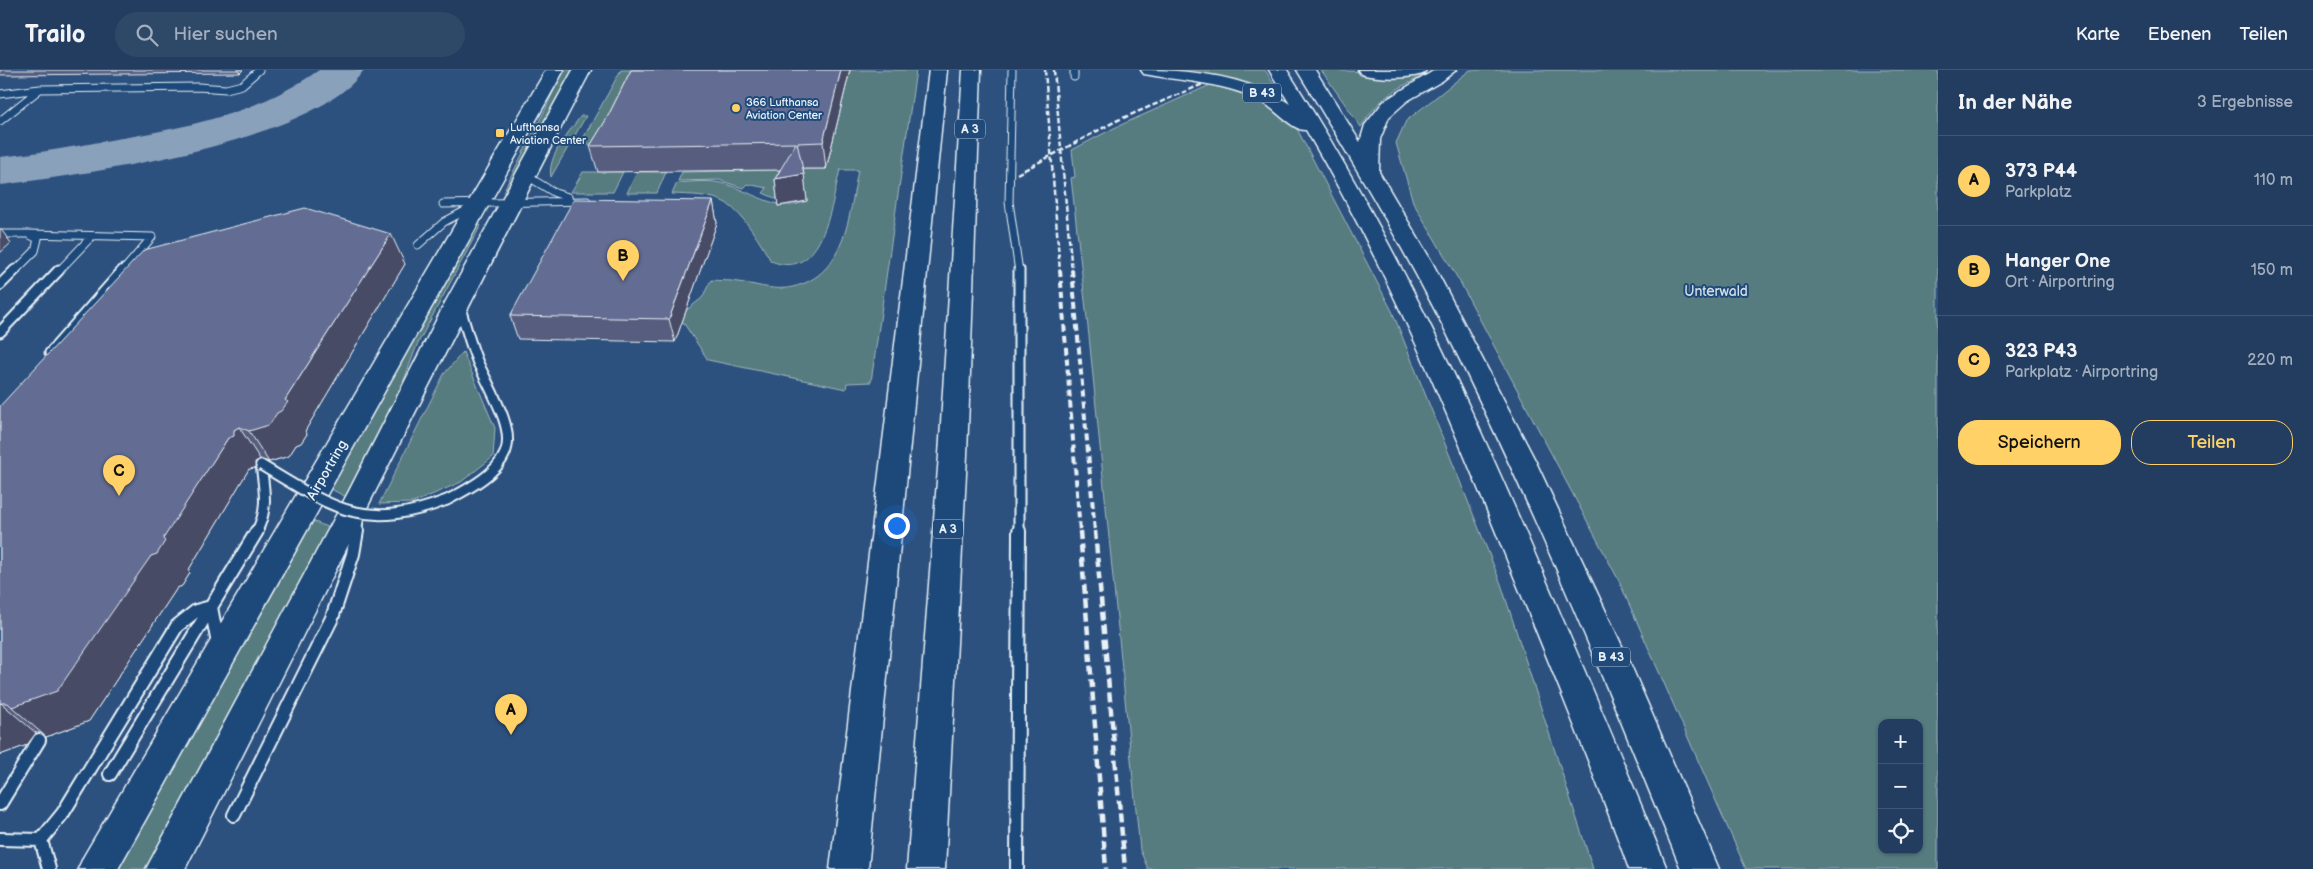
<!DOCTYPE html>
<html lang="de">
<meta charset="utf-8">
<style>
:root{--surface:#223d5f;--page:#2e4868;--text:#f1f3f6;--muted:#a2aebd;--line:#3f5674;--accent:#ffd166}
body{margin:0;font-family:"Balsamiq Sans",sans-serif;background:var(--page);color:var(--text)}
.controls{position:absolute;right:15px;bottom:15px;display:grid;overflow:hidden;border-radius:10px;box-shadow:0 1px 4px #0004}
.controls button{width:45px;height:45px;display:grid;place-items:center;padding:0;border:0;border-bottom:1px solid var(--line);background:var(--surface);color:var(--text);font:25px sans-serif}
.you{position:absolute;left:896px;top:455px;width:18px;height:18px;margin:-12px;border:4px solid #fff;border-radius:50%;background:#1a73e8;box-shadow:0 0 0 8px #1a73e833}
.badge{display:grid;place-items:center;width:32px;height:32px;border-radius:50%;background:var(--accent);color:#111;font-size:16px;font-weight:700}
.pin{position:absolute;translate:-50% -41px;filter:drop-shadow(0 1px 2px #0008)}
.pin::after{content:'';position:absolute;top:26px;width:18px;height:15px;background:inherit;clip-path:polygon(0 0,100% 0,50% 100%)}
.list{margin:0;padding:0;list-style:none}
h2{display:flex;justify-content:space-between;align-items:center;height:65px;margin:0;padding:0 20px;font-size:21px}
h2 small{font-size:16px;font-weight:400;color:var(--muted)}
.list li{display:grid;grid-template-columns:32px 1fr auto;gap:15px;align-items:center;box-sizing:border-box;height:90px;padding:0 20px;border-top:1px solid var(--line)}
.list b{display:block;font-size:19px;white-space:nowrap}
.list p{margin:0;font-size:16px;white-space:nowrap;color:var(--muted)}
.list em{font-size:16px;font-style:normal;color:var(--muted)}
.actions{display:flex;gap:10px;padding:15px 20px}
.actions a{flex:1;padding:11px 0;border:1px solid var(--accent);border-radius:20px;text-align:center;font-size:18px;color:var(--accent)}
.actions .main{background:var(--accent);color:#111}
.icon{flex:none;width:28px;height:28px;fill:none;stroke:currentColor;stroke-width:2;stroke-linecap:round;stroke-linejoin:round}
.map{position:relative;flex:none;width:1938px;height:799px;overflow:hidden}
header{display:flex;align-items:center;gap:30px;box-sizing:border-box;height:70px;padding:0 25px;background:var(--surface);border-bottom:1px solid var(--line)}
header strong{font-size:24px}
nav{display:flex;gap:28px;margin-inline-start:auto;font-size:18px}
.search{width:350px;height:45px;background:var(--page);display:flex;align-items:center;gap:12px;box-sizing:border-box;padding:0 18px;border-radius:28px;color:var(--muted);font-size:19px}
main{display:flex}
aside{flex:1;background:var(--surface)}
.map>svg:first-child{display:block}
.green{fill:#577b80;stroke:#a0b6bc;fill-rule:evenodd}
.lines{fill:none;stroke-linecap:round;stroke-linejoin:round}
.taxiway{fill:#8aa1bc;fill-rule:evenodd}
.lane-far2-casing{stroke:#e8f1f8;stroke-width:9}
.lane-far1-casing{stroke:#e8f1f8;stroke-width:13}
.lane-casing{stroke:#e8f1f8;stroke-width:16}
.secondary-casing{stroke:#e8f1f8;stroke-width:3}
.highway-casing{stroke:#e8f1f8;stroke-width:3}
.lane-far2{stroke:#1f4a7a;stroke-width:7}
.lane-far1{stroke:#1f4a7a;stroke-width:9}
.lane{stroke:#1f4a7a;stroke-width:12}
.secondary{fill:#1f4a7a;fill-rule:evenodd}
.highway{fill:#1f4a7a;fill-rule:evenodd}
.rail-far2{stroke:#e8f1f8;stroke-width:2.5;stroke-dasharray:5.5 2.5;stroke-linecap:butt}
.rail-far1{stroke:#e8f1f8;stroke-width:4;stroke-dasharray:7 4;stroke-linecap:butt}
.rail{stroke:#e8f1f8;stroke-width:4.5;stroke-dasharray:9 4.5;stroke-linecap:butt}
.lane-bridge-casing{stroke:#e8f1f8;stroke-width:13;stroke-linecap:butt}
.lane-bridge{stroke:#1f4a7a;stroke-width:9}
.wall{fill:#565d7e;stroke:#e8f1f8}
.shaded-wall{fill:#464c66;stroke:#e8f1f8}
.building{fill:#646c92;stroke:#e8f1f8}
.poi-dot{fill:#ffd166;stroke:#1f4a7a;stroke-width:2}
.labels{text-anchor:middle;dominant-baseline:central;stroke-width:4;stroke-linejoin:round;paint-order:stroke}
.far-poi-label{font-size:11px;fill:#e8f1f8;stroke:#1f4a7a;text-anchor:start}
.shield{fill:#1f4a7a;stroke:#acbfd2;stroke-width:1}
.shield-label{font-size:12px;font-weight:bold;fill:#e8f1f8}
.park-label{font-size:14px;fill:#d2dfe6;stroke:#1f4a7a}
.street-label{font-size:14px;fill:#e8f1f8;stroke:#1f4a7a}
</style>
<header>
<strong>Trailo</strong>
<div class="search"><svg class="icon" aria-label="search" viewBox="0 0 24 24"><circle cx="10" cy="10" r="6"/><path d="M15 15l6 6"/></svg>Hier suchen</div>
<nav><a>Karte</a><a>Ebenen</a><a>Teilen</a></nav>
</header>
<main>
<div class="map">
<svg width="1938" height="799" viewBox="0 0 1938 799">
<rect width="100%" height="100%" fill="#2d517f"/>
<filter id="ink" filterUnits="userSpaceOnUse"><feTurbulence type="fractalNoise" baseFrequency=".02" numOctaves="2"/><feDisplacementMap in="SourceGraphic" scale="10" xChannelSelector="R" yChannelSelector="G"/><feConvolveMatrix kernelMatrix="1 2 1 2 8 2 1 2 1" color-interpolation-filters="sRGB"/></filter>
<g filter="url(#ink)">
<path class="green" d="M 563,0 L 573,0 L 510,119 L 505,118 L 545,40 Z
M 621,0 L 640,0 L 596,74 L 580,74 Z
M 850,0 L 916,0 L 871,312 L 847,313 L 846,319 L 708,290 L 679,246 L 702,228 L 711,210 C 720,211 729,210 738,212 C 755,214 770,220 787,218 C 846,209 849,146 858,100 L 840,100 C 831,135 823,212 771,191 C 759,171 745,146 726,133 C 711,124 689,125 672,124 L 677,113 C 692,112 707,110 721,113 C 746,118 778,144 804,132 L 777,129 L 763,123 L 767,118 L 747,114 L 743,118 L 719,110 L 678,111 L 682,102 L 826,99 Z
M 1169,0 L 1265,0 L 1283,29 C 1247,11 1208,6 1169,0 Z
M 1321,0 L 1426,4 C 1395,20 1380,26 1361,57 Z
M 1470,0 L 1938,0 L 1938,799 L 1746,799 L 1618,509 L 1461,214 L 1413,132 L 1396,73 L 1406,51 ZM 1882,653 L 1919,653 L 1919,780 L 1882,780 Z
M 1210,15 L 1256,26 L 1295,55 L 1392,241 L 1501,514 L 1593,799 L 1148,799 L 1140,780 L 1089,266 L 1071,108 L 1075,107 L 1072,80 L 1114,58 Z
M 581,46 L 586,46 L 551,107 C 547,86 569,62 581,46 Z
M 583,102 L 623,102 L 613,122 L 571,122 Z
M 637,102 L 666,102 L 657,123 L 627,123 Z
M 474,155 L 481,155 L 417,275 L 400,321 L 348,428 L 329,418 Z
M 463,282 L 495,358 L 493,387 L 461,412 L 413,433 L 379,434 L 444,304 Z
M 308,449 L 334,460 L 149,799 L 118,799 Z"/>
<g class="lines">
<path class="taxiway" d="M 319,0 L 364,0 C 314,73 86,104 0,115 L 0,87 C 39,83 78,76 116,69 C 187,57 259,43 319,0 Z"/>
<defs>
<path id="lane-far2" d="M 1012,0 L 1009,132 L 1019,202
M 1074,0 L 1074,7
M 0,24 L 40,19 L 198,17 L 226,19 L 242,15 L 259,0
M 0,51 L 40,19
M 527,106 L 555,123 L 568,127
M 443,134 L 587,131
M 0,164 L 28,164 L 38,169 L 35,181 L 14,202
M 28,164 L 152,167 L 122,202
M 418,175 L 444,152 L 474,136
M 58,202 L 92,166"/>
<path id="lane-far1" d="M 1019,200 L 1019,462
M 0,215 L 15,200
M 0,262 L 59,200
M 50,283 L 123,200
M 447,430 C 533,387 512,364 478,293 C 470,274 465,254 459,234
M 256,462 C 269,441 264,418 261,395
M 356,462 L 359,446"/>
<path id="lane" d="M 110,704 L 257,461
M 0,734 L 39,670
M 234,745 L 332,548 L 353,484 L 357,461
M 0,769 L 41,770 L 49,799
M 41,770 L 63,743 L 177,556 L 196,541 L 211,537 L 218,574
M 1017,799 L 1019,461"/>
<path id="secondary" d="M 546,0 L 564,0 L 118,799 L 78,799 L 84,786 Z
M 573,0 L 591,0 C 452,265 320,533 185,799 L 146,799 L 349,421 L 446,231 Z"/>
<path id="highway" d="M 929,0 L 947,0 L 868,799 L 830,799 Z
M 963,0 L 981,0 L 967,385 L 945,799 L 907,799 L 939,385 Z
M 1141,0 C 1193,0 1246,6 1290,34 L 1269,0 L 1287,0 C 1397,171 1478,349 1557,536 C 1594,623 1632,711 1667,799 L 1629,799 C 1592,697 1551,597 1510,497 C 1450,348 1388,199 1306,60 C 1294,62 1274,38 1262,32 C 1229,13 1187,12 1150,5 L 1144,4 Z
M 1297,0 L 1315,0 L 1360,72 L 1365,55 L 1384,31 L 1435,0 L 1456,0 L 1442,11 L 1407,31 L 1389,47 L 1380,69 L 1379,102 L 1432,192 L 1535,390 L 1630,593 L 1719,799 L 1681,799 C 1612,628 1542,457 1461,292 C 1412,191 1355,95 1297,0 Z
M 1358,0 L 1426,0 L 1423,4 C 1404,9 1380,9 1361,4 Z"/>
</defs>
<use href="#lane-far2" class="lane-far2-casing"/>
<use href="#lane-far1" class="lane-far1-casing"/>
<use href="#lane" class="lane-casing"/>
<use href="#secondary" class="secondary-casing"/>
<use href="#highway" class="highway-casing"/>
<use href="#lane-far2" class="lane-far2"/>
<use href="#lane-far1" class="lane-far1"/>
<use href="#lane" class="lane"/>
<use href="#secondary" class="secondary"/>
<use href="#highway" class="highway"/>
<path class="rail-far2" d="M 1045,0 L 1060,202
M 1054,0 L 1072,202
M 1017,104 L 1116,51 L 1203,14"/>
<path class="rail-far1" d="M 1060,200 L 1080,462
M 1072,200 L 1095,462"/>
<path class="rail" d="M 1080,461 L 1106,799
M 1095,461 L 1125,799"/>
<defs>
<path id="lane-bridge" d="M 261,395 C 332,438 364,462 447,430"/>
</defs>
<use href="#lane-bridge" class="lane-bridge-casing"/>
<use href="#lane-bridge" class="lane-bridge"/>
</g>
<path class="wall" d="M 0,0 L 243,0 L 240,3 L 0,5 Z
M 631,0 L 850,0 L 826,99 L 803,99 L 807,131 L 778,136 L 775,109 L 780,100 L 598,102 L 590,76 L 606,50 Z
M 713,131 L 717,153 L 675,272 L 518,269 L 510,246 Z
M 405,194 L 305,361 L 307,364 L 301,373 L 296,375 L 289,386 L 269,392 L 260,389 L 255,392 L 255,398 L 249,399 L 188,501 L 190,503 L 182,516 L 177,518 L 89,651 L 46,667 L 41,663 L 36,663 L 27,675 L 0,685 L 0,336 Z"/>
<path class="shaded-wall" d="M 238,0 L 243,0 L 240,3 Z
M 841,0 L 850,0 L 826,99 L 823,72 Z
M 804,104 L 807,131 L 778,136 L 775,109 Z
M 713,131 L 717,153 L 675,272 L 669,249 Z
M 0,158 L 11,173 L 0,183 Z
M 391,164 L 405,194 L 305,361 L 307,364 L 301,373 L 296,375 L 289,386 L 269,392 L 249,361 L 285,330 Z
M 239,357 L 260,389 L 255,392 L 255,398 L 249,399 L 188,501 L 190,503 L 182,516 L 177,518 L 89,651 L 46,667 L 12,637 L 151,486 L 228,368 L 234,360 Z
M 1,633 L 36,663 L 27,675 L 0,685 L 0,634 Z"/>
<path class="building" d="M 631,0 L 841,0 L 823,72 L 797,73 L 804,104 L 775,109 L 796,73 L 590,76 L 606,50 Z
M 574,129 L 713,131 L 669,249 L 510,246 Z
M 305,138 L 391,164 L 285,330 L 288,332 L 281,341 L 277,343 L 269,355 L 249,361 L 239,357 L 234,360 L 234,366 L 228,368 L 163,469 L 165,471 L 157,484 L 151,486 L 57,621 L 12,637 L 8,633 L 1,633 L 0,634 L 0,336 L 144,180 Z"/>
</g>
<g class="poi-dot">
<circle cx="736" cy="38" r="5"/>
<rect x="495" y="58" width="10" height="10" rx="2.5"/>
</g>
<g class="labels">
<g class="far-poi-label">
<text x="746" y="32">366 Lufthansa<tspan x="746" dy="13">Aviation Center</tspan></text>
<text x="510" y="57">Lufthansa<tspan x="510" dy="13">Aviation Center</tspan></text>
</g>
<g class="shield">
<rect x="1243" y="13.5" width="38" height="19" rx="4"/>
<rect x="955" y="49.5" width="30" height="19" rx="4"/>
<rect x="933" y="449.5" width="30" height="19" rx="4"/>
<rect x="1592" y="577.5" width="38" height="19" rx="4"/>
</g>
<g class="shield-label">
<text x="1262" y="23">B 43</text>
<text x="970" y="59">A 3</text>
<text x="948" y="459">A 3</text>
<text x="1611" y="587">B 43</text>
</g>
<g class="park-label">
<text x="1716" y="221">Unterwald</text>
</g>
<g class="street-label">
<text transform="translate(327 400) rotate(-60)">Airportring</text>
</g>
</g>
</svg>
<div class="controls">
<button>+</button>
<button>−</button>
<button><svg class="icon" aria-label="locate" viewBox="0 0 24 24"><circle cx="12" cy="12" r="6"/><path d="M12 2v4M12 18v4M2 12h4M18 12h4"/></svg></button>
</div>
<div class="you"></div>
<div class="pin badge" style="left:511px;top:665px">A</div>
<div class="pin badge" style="left:623px;top:211px">B</div>
<div class="pin badge" style="left:119px;top:426px">C</div>
</div>
<aside>
<h2>In der Nähe<small>3 Ergebnisse</small></h2>
<ul class="list">
<li><span class="badge">A</span><div><b>373 P44</b><p>Parkplatz</p></div><em>110 m</em></li>
<li><span class="badge">B</span><div><b>Hanger One</b><p>Ort · Airportring</p></div><em>150 m</em></li>
<li><span class="badge">C</span><div><b>323 P43</b><p>Parkplatz · Airportring</p></div><em>220 m</em></li>
</ul>
<div class="actions"><a class="main">Speichern</a><a>Teilen</a></div>
</aside>
</main>
